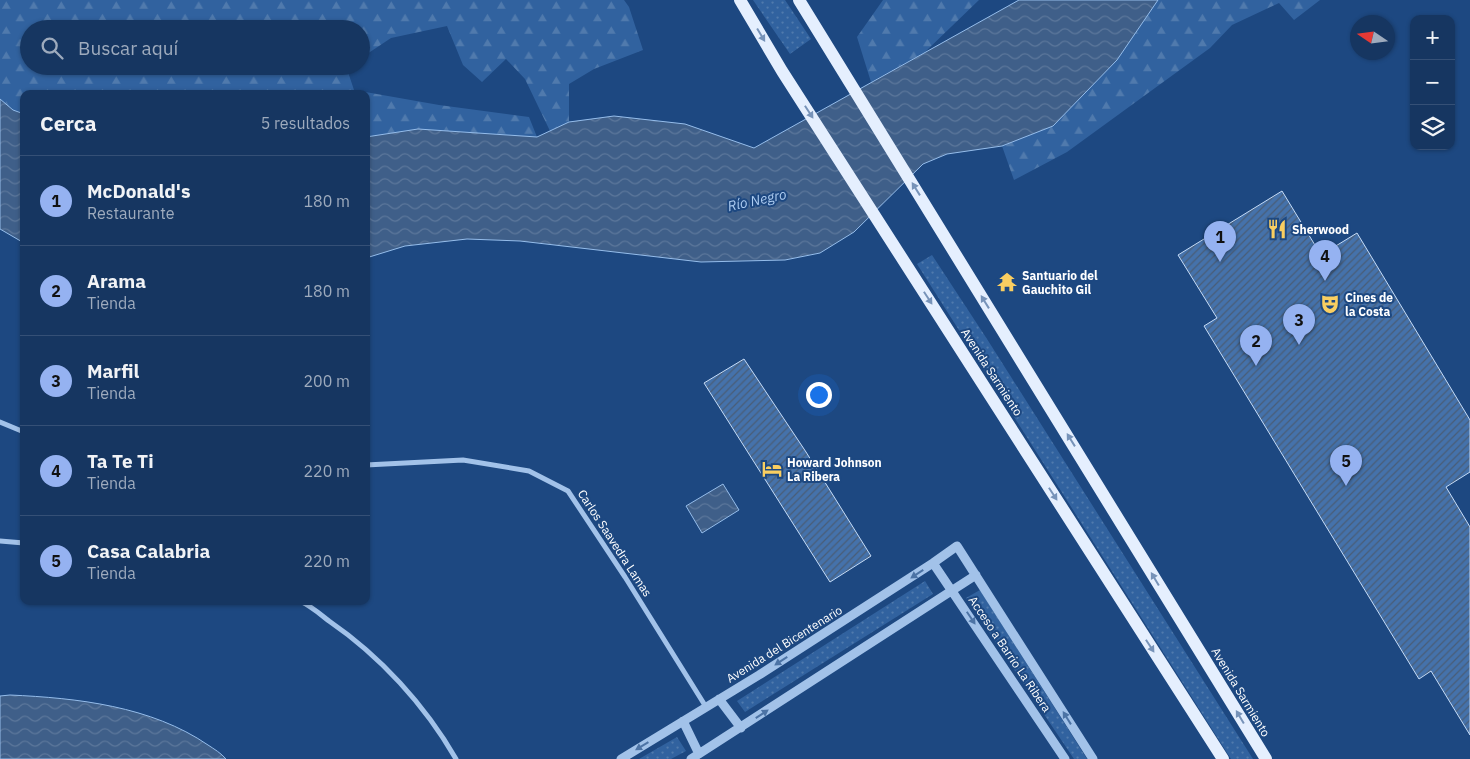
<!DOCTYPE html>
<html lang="es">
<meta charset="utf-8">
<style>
:root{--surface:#163661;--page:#1f3e67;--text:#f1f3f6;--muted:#9eabbd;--line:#355076;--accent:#95b2f1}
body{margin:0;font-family:"IBM Plex Sans",sans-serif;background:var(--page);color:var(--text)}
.controls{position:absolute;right:15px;top:15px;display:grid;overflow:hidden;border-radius:10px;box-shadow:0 1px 4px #0004}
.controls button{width:45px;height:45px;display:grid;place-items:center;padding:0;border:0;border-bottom:1px solid var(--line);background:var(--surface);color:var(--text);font:25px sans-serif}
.compass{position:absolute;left:1350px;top:15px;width:45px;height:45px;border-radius:50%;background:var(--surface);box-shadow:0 1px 4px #0004;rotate:283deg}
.you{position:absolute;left:818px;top:394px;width:18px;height:18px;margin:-12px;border:4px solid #fff;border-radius:50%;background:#1a73e8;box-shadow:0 0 0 8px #1a73e833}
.badge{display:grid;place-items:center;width:32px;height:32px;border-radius:50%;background:var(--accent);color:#111;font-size:16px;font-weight:700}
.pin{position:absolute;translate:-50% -41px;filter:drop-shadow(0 1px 2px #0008)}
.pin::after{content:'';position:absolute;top:26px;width:18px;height:15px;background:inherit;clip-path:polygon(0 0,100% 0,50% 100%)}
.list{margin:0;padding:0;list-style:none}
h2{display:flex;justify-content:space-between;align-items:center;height:65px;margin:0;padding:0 20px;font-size:21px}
h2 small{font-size:16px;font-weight:400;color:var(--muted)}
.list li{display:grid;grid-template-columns:32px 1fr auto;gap:15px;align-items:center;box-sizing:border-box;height:90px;padding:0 20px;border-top:1px solid var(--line)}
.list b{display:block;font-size:19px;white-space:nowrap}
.list p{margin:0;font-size:16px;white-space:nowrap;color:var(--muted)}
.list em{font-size:16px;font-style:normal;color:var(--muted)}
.icon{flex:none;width:28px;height:28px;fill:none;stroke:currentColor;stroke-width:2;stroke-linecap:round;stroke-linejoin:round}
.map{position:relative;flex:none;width:1470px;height:759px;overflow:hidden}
.search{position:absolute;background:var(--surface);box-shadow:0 1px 4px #0004;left:20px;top:20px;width:350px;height:55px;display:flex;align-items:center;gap:12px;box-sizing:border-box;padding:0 18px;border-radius:28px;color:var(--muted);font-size:19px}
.panel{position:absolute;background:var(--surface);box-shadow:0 1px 4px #0004;left:20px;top:90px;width:350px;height:515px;border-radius:10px}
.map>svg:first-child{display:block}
.forest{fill:url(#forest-firs)}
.park{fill:url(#park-dots)}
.water{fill:url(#water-waves);stroke:#95bdeb}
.building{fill:url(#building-hatch);stroke:#c6dcf7}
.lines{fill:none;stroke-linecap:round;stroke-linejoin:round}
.minor{stroke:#a2c2e9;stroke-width:5}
.tertiary{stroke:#a2c2e9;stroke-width:9}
.primary{stroke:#e5effe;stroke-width:12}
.oneway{fill:#7793b9}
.oneway2{fill:#4c73a5}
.labels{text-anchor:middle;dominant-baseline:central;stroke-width:4;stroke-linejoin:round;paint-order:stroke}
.poi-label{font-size:12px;font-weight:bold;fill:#fff;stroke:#1d4881;text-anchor:start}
.street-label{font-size:12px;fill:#fff;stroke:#1d4881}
.water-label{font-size:14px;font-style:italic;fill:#adccf1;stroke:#1d4881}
</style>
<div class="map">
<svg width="1470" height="759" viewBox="0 0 1470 759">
<defs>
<pattern id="forest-firs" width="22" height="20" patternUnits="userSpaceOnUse" patternTransform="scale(1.25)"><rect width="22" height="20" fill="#31629f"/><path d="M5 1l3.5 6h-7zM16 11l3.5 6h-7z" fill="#507aad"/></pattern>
<pattern id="park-dots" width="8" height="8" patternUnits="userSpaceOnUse" patternTransform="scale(1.25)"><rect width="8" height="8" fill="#31629f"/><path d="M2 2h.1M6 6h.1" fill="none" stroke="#507aad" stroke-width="1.8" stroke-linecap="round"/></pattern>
<pattern id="water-waves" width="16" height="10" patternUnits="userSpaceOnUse" patternTransform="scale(1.25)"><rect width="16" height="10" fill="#3f5f89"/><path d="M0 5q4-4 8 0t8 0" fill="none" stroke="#5c779b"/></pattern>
<pattern id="building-hatch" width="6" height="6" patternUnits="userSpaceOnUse" patternTransform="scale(1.25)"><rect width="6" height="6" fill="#4572ab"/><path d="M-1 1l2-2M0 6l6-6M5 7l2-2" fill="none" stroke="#495d77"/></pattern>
</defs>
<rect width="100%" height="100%" fill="#1d4881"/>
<path class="forest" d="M 0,0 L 624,0 L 629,7 L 643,50 L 594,69 L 569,84 L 569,122 L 550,131 L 525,79 L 506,59 L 482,82 L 463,65 L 447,26 L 391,38 L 361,58 L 361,29 L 29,29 L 29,66 L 350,66 L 347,69 L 354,90 L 439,105 L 529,117 L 537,137 L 418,129 L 366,137 L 366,94 L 24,94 L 24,114 L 13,110 L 0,99 Z
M 883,0 L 979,0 L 925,52 L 871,82 L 857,37 Z
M 1158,0 L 1320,0 L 1294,20 L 1279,3 L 1232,25 L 1210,48 L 1067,152 L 1014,180 L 1002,146 L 1053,125 L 1117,60 Z"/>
<path class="park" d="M 753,0 L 785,0 L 811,39 L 790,54 Z
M 932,255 L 987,339 L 1253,759 L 1231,759 L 917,264 Z
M 925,581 L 933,594 L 745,712 L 737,701 Z
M 980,590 L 1087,759 L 1074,759 L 966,598 Z
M 677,737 L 686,751 L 671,759 L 639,759 Z"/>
<path class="water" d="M 1019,0 L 1158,0 L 1117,60 L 1053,126 L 1002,146 L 947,154 L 923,164 L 854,232 L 820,253 L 785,260 L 701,262 L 520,241 L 467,239 L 405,246 L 366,258 L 366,137 L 418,129 L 537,137 L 569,122 L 614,116 L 685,124 L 754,148 Z
M 0,99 L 13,110 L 24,114 L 24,243 L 0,229 Z
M 723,484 L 739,510 L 702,533 L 686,506 Z
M 10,695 C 77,698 151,706 208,745 C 214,749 221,753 226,759 L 0,759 L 0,696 Z"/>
<path class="building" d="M 1282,191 L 1321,255 L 1357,233 L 1470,420 L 1470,472 L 1446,487 L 1470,527 L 1470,735 L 1431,671 L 1419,679 L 1204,326 L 1217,318 L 1178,255 Z
M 744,359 L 806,452 L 871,556 L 830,582 L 704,383 Z"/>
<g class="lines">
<path class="minor" d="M 0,422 L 24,432
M 366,465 L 463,460 L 529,471 L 568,491 L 625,577 L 706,707
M 0,541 L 24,543
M 300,601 C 311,606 320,614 329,621 C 380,656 425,705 456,759"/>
<path class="tertiary" d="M 933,563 L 1065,759
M 719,699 L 741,728
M 683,721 L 699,754
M 621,759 L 759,675 L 933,563 L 957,546 L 1093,759
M 691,759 L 976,575"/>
<path class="primary" d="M 740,0 L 782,71 L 1223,759
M 799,0 L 1266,759"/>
</g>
<defs><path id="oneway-solid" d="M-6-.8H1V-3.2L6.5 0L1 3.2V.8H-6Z" transform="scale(1.25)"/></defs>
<g class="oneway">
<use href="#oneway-solid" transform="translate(761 35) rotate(59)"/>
<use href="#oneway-solid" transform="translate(809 112) rotate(57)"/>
<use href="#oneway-solid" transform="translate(916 189) rotate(-122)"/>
<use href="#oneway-solid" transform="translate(928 298) rotate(57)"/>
<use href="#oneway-solid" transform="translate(985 302) rotate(-122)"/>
<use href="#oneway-solid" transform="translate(1071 440) rotate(-122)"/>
<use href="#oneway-solid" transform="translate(1053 494) rotate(57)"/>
<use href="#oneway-solid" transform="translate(1155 579) rotate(-121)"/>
<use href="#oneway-solid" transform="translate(1150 646) rotate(57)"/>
<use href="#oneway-solid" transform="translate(1240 717) rotate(-121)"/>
</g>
<g class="oneway2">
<use href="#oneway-solid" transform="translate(917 574) rotate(147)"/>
<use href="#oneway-solid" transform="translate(971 618) rotate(56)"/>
<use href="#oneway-solid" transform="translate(781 661) rotate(147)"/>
<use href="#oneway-solid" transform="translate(762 714) rotate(-33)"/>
<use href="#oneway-solid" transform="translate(1067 718) rotate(-122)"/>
<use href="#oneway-solid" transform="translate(642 746) rotate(149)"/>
</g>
<defs>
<symbol id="restaurant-bare" viewBox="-9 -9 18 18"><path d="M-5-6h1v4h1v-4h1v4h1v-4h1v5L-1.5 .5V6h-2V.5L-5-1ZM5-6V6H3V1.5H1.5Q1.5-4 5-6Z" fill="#f9ce61" stroke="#1d4881" stroke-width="2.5" paint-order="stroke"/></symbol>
<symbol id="temple-bare" viewBox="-9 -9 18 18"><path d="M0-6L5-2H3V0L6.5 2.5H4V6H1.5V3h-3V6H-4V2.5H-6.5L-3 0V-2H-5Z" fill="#f9ce61" stroke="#1d4881" stroke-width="2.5" paint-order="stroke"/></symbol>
<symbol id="theatre-bare" viewBox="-9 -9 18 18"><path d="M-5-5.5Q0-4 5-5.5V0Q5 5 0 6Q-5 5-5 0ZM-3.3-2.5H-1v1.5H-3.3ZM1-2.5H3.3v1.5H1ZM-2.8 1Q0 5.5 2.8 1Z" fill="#f9ce61" stroke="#1d4881" stroke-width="2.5" paint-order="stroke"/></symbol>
<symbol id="hotel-bare" viewBox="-9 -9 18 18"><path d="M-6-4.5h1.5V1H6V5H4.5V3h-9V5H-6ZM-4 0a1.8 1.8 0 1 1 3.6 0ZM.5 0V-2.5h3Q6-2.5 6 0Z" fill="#f9ce61" stroke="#1d4881" stroke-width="2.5" paint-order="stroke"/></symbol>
</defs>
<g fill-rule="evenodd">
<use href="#restaurant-bare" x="1263" y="215" width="28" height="28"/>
<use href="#temple-bare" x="993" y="268" width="28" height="28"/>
<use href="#theatre-bare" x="1316" y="290" width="28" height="28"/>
<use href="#hotel-bare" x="758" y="455" width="28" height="28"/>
</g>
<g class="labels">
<g class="poi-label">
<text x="1292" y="229">Sherwood</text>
<text x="1022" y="275">Santuario del<tspan x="1022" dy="14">Gauchito Gil</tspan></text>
<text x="1345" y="297">Cines de<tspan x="1345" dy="14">la Costa</tspan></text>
<text x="787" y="462">Howard Johnson<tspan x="787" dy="14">La Ribera</tspan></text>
</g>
<g class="street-label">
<text transform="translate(992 372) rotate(57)">Avenida Sarmiento</text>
<text transform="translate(615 543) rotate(57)">Carlos Saavedra Lamas</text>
<text transform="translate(784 644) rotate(-32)">Avenida del Bicentenario</text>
<text transform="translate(1010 654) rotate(56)">Acceso a Barrio La Ribera</text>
<text transform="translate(1241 692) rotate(59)">Avenida Sarmiento</text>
</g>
<g class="water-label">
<text transform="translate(757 200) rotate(-12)">Río Negro</text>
</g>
</g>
</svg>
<div class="controls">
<button>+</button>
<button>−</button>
<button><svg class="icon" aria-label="layers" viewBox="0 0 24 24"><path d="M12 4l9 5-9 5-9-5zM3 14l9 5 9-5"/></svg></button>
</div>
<svg class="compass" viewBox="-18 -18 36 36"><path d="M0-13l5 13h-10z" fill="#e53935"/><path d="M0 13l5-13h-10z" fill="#9eabbd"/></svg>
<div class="you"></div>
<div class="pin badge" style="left:1220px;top:262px">1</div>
<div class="pin badge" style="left:1256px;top:366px">2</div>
<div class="pin badge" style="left:1299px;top:345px">3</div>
<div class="pin badge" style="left:1325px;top:281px">4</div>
<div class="pin badge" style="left:1346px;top:486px">5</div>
<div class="search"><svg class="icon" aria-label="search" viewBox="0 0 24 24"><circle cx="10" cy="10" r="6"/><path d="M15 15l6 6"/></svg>Buscar aquí</div>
<section class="panel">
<h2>Cerca<small>5 resultados</small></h2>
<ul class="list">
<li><span class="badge">1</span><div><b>McDonald's</b><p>Restaurante</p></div><em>180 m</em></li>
<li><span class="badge">2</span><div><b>Arama</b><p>Tienda</p></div><em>180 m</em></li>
<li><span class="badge">3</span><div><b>Marfil</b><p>Tienda</p></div><em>200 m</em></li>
<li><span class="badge">4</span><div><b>Ta Te Ti</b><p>Tienda</p></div><em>220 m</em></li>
<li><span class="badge">5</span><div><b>Casa Calabria</b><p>Tienda</p></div><em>220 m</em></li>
</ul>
</section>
</div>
